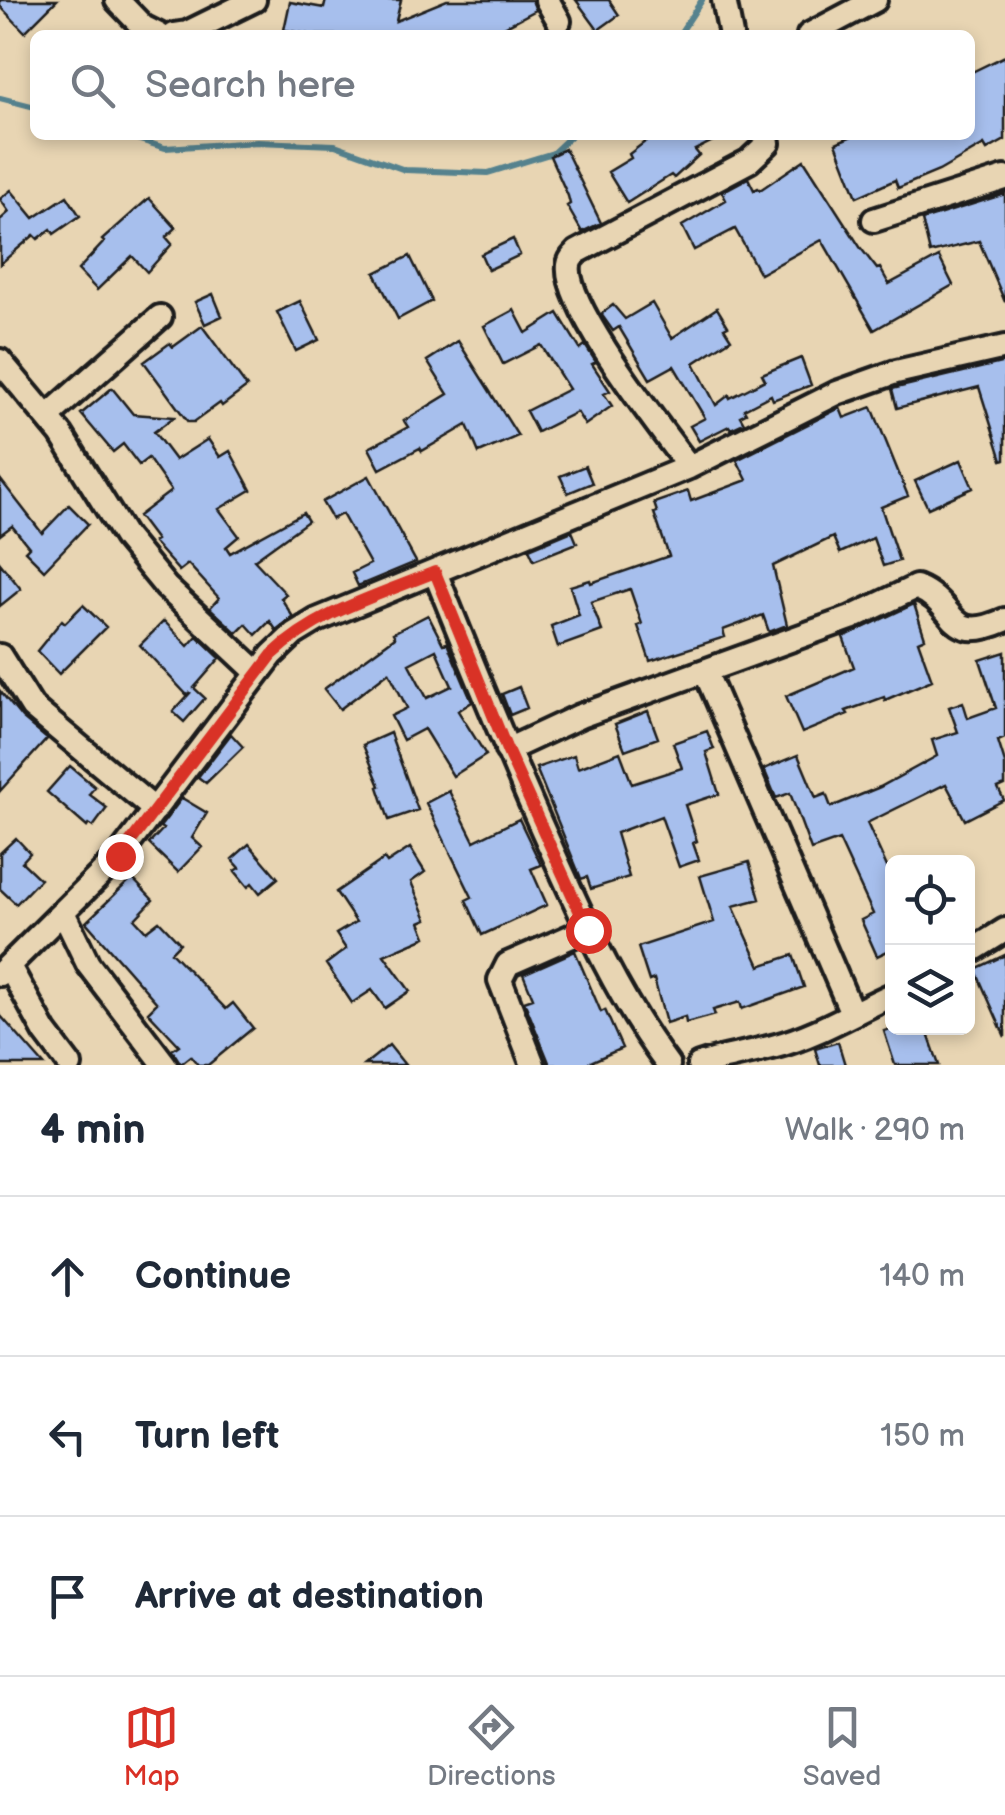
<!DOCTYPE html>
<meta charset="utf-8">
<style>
:root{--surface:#fff;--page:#f6f6f7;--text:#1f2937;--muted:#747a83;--line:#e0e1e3;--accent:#d93025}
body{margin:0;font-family:"Balsamiq Sans",sans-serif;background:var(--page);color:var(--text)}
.controls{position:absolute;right:30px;bottom:30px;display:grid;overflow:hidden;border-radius:15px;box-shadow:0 5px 15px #0003}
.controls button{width:90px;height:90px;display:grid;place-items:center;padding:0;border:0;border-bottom:2px solid var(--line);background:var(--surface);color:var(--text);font:50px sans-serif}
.stop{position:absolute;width:30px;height:30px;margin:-22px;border:8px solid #d93025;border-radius:50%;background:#fff}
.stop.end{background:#d93025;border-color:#fff;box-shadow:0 2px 10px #0008}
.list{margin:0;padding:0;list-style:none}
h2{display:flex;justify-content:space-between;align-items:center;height:130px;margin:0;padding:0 40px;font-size:42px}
h2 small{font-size:32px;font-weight:400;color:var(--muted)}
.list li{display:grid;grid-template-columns:65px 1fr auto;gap:30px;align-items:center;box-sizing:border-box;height:160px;padding:0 40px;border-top:2px solid var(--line)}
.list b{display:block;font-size:38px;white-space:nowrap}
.list em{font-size:32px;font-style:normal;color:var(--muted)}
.icon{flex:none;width:55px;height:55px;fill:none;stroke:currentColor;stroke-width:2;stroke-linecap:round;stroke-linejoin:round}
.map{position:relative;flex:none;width:1005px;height:1065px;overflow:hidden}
.search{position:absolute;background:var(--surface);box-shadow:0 5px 15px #0003;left:30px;right:30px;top:30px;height:110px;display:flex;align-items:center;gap:25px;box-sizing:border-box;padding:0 35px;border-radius:15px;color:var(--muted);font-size:38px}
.sheet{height:610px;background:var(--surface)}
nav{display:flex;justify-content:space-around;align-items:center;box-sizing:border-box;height:140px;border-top:2px solid var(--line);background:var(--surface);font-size:28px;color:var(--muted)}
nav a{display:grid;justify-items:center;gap:5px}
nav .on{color:var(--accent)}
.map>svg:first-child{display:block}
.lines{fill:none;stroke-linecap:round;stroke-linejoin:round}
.stream{stroke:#54828e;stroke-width:6}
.building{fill:#a7bfed;stroke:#1c1c1c;stroke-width:2.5;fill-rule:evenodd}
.minor-casing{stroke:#1c1c1c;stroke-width:30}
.minor{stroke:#e8d5b3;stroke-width:22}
.route{stroke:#d93025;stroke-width:12}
</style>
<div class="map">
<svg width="1005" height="1065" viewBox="0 0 1005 1065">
<rect width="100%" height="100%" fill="#e8d5b3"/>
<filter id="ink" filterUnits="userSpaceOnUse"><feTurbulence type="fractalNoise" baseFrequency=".01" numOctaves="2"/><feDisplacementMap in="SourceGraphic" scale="20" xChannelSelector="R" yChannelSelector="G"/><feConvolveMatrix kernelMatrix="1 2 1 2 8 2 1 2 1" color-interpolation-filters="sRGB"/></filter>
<g filter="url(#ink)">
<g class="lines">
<path class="stream" d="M 679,35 L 702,0
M 0,98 L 35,107
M 124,135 L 165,148 L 257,142 L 335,145 L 405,170 L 488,173 L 553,153 L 572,135"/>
</g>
<path class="building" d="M 0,0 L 57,0 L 25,32 L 0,6 Z
M 326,0 L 401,0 L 396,21 L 447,0 L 532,0 L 536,10 L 489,35 L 437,35 L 433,29 L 419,35 L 313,35 L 284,30 L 290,2 L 324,8 Z
M 576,0 L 609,0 L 619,15 L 598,30 Z
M 1005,56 L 1005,140 L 987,150 L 984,145 L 939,171 L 898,188 L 895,180 L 857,197 L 836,143 L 854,135 L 970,135 L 970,73 Z
M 654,135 L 725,135 L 695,150 L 699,155 L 674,178 L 671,175 L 627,203 L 608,172 L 631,158 L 629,154 Z
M 565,149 L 601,223 L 582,232 L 567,206 L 570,204 L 568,196 L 550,156 Z
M 804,160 L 860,247 L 877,269 L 880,268 L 889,284 L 939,257 L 953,285 L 874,330 L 822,240 L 760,274 L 735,229 L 694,250 L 682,226 L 726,200 L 722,192 L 748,178 L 754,190 L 758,188 L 760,190 Z
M 11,190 L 34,218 L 67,196 L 80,216 L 54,234 L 51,229 L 38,239 L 34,235 L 0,264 L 0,220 L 9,212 L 0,199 Z
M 1005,194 L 1005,302 L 979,241 L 930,253 L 922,220 Z
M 149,198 L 176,228 L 166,237 L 172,244 L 147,272 L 132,256 L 97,290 L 78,270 L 104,242 L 102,240 Z
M 513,239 L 520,255 L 488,270 L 481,254 Z
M 410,256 L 432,301 L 398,319 L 375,273 Z
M 213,294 L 222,316 L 205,324 L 195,302 Z
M 300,301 L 319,340 L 296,351 L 277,312 Z
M 652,303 L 672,338 L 717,308 L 728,326 L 724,328 L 731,339 L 694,363 L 716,405 L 729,395 L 730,398 L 765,380 L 762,374 L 801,358 L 811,385 L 773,400 L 771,395 L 744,409 L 746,413 L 740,416 L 744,423 L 731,429 L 729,426 L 699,441 L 690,426 L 705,418 L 674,366 L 650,379 L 619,327 L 613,331 L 601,314 L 613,305 L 625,319 Z
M 514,310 L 526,333 L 558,313 L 580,349 L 585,345 L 596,362 L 592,364 L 610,391 L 604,394 L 612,406 L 585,425 L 577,412 L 537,432 L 526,411 L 569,389 L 541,345 L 503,364 L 484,326 Z
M 202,326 L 247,387 L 222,406 L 220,403 L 194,422 L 188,422 L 144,362 L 170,343 L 173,347 Z
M 458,341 L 518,436 L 479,453 L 467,425 L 422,451 L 420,448 L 380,469 L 369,448 L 408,427 L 404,421 L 448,394 L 427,361 Z
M 1005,362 L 1005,459 L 1002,460 L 979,387 L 897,408 L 892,389 Z
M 112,388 L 133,414 L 174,417 L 154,432 L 175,460 L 208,439 L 220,457 L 230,451 L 251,490 L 219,509 L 239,536 L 226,547 L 230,553 L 303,513 L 308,521 L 254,560 L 286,594 L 281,598 L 293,617 L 276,630 L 270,621 L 256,635 L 246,624 L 237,633 L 210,608 L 219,598 L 188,564 L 179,571 L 153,542 L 156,540 L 138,516 L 171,491 L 148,458 L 139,465 L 123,444 L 113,452 L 81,414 Z
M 872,407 L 908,496 L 881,507 L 899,561 L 883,566 L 873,538 L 840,553 L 833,537 L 773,566 L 787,625 L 769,632 L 763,615 L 723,630 L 725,637 L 650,661 L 638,626 L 642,624 L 630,589 L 591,602 L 602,631 L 558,647 L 551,626 L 579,615 L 570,586 L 590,580 L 591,583 L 669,556 L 654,513 L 657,512 L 654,503 L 688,491 L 691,501 L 747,480 L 737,460 L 840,408 L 844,418 Z
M 961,460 L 973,488 L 928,508 L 915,481 Z
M 585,466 L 592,483 L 568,493 L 560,476 Z
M 369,476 L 416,562 L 358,586 L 352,573 L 370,564 L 342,514 L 332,519 L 322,502 Z
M 0,479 L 42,533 L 69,505 L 88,524 L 44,570 L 25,551 L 29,547 L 12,526 L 0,535 Z
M 572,531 L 577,543 L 534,560 L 529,549 Z
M 0,563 L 21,589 L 0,606 Z
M 914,604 L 925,638 L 918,641 L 932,680 L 885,700 L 884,697 L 846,711 L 848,714 L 802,733 L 786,696 L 854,667 L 843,637 Z
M 83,605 L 106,627 L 59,674 L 37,651 L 62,620 L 65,623 Z
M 428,615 L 443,644 L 447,643 L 472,702 L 458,711 L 486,755 L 453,776 L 424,729 L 403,740 L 391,716 L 407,708 L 389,672 L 340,709 L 324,689 L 395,637 L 393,633 ZM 436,650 L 452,686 L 427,698 L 409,664 Z
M 164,621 L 188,646 L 197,636 L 220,658 L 194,688 L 205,698 L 184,722 L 173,712 L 191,692 L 187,695 L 140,645 Z
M 1005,652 L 1005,738 L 998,741 L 1005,763 L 1005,785 L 998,788 L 1004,800 L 965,820 L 946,784 L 867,823 L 888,869 L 892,867 L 892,949 L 877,956 L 861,920 L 873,914 L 839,840 L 811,850 L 790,793 L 776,798 L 764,769 L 798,755 L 816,798 L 826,794 L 831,807 L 880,787 L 937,756 L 932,740 L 958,732 L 949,707 L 963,702 L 968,718 L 996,708 L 980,660 Z
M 519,687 L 527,708 L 510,715 L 502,694 Z
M 0,691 L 22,718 L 47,739 L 0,791 Z
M 648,711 L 658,738 L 625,750 L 615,724 Z
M 707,731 L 714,749 L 706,752 L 719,794 L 685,805 L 697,841 L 693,843 L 699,860 L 679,867 L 661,816 L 616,833 L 629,877 L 591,889 L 587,877 L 581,879 L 580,876 L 536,768 L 574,755 L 578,768 L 620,752 L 632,784 L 682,768 L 673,743 Z
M 390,733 L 418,810 L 389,820 L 378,787 L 380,786 L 363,745 Z
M 231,734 L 243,747 L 206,783 L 198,777 Z
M 70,766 L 95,787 L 89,794 L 107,808 L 93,827 L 89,824 L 87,827 L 47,792 Z
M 449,791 L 474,841 L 519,819 L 541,865 L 531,869 L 547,905 L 482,935 L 466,900 L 472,897 L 426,803 Z
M 182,798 L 207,813 L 192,838 L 202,847 L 178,872 L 149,844 L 163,829 L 160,827 Z
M 16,838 L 30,853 L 22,862 L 40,879 L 16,904 L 0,889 L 0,853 Z
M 249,844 L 278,878 L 260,893 L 252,883 L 248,887 L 235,871 L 240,868 L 232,859 Z
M 410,848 L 425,872 L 411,882 L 427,919 L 420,922 L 426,937 L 384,955 L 410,991 L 385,1008 L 372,990 L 352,1003 L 326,964 L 346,949 L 336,934 L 356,922 L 336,892 L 384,859 L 387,863 Z
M 749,862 L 760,899 L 733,906 L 760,966 L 793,955 L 804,987 L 742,1009 L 740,1002 L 713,1010 L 715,1015 L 686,1023 L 685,1017 L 666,1023 L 654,979 L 649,981 L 638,947 L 714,922 L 700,876 Z
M 132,878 L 153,900 L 135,919 L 146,931 L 159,921 L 180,943 L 171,952 L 226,1009 L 233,1003 L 253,1028 L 208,1065 L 198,1065 L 191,1056 L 181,1064 L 172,1050 L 179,1045 L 148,1012 L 157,1003 L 86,922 Z
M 575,951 L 601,1012 L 605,1010 L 622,1048 L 584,1065 L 550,1065 L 524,1001 L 533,998 L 523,974 Z
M 1005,955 L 1005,1037 L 975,969 Z
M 0,1015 L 44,1065 L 0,1065 Z
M 894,1028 L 926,1028 L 939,1065 L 895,1065 L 884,1031 Z
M 838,1042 L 845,1065 L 820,1065 L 815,1049 Z
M 389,1045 L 405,1065 L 364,1065 Z"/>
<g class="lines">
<defs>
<path id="minor" d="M 117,0 L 143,27 L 159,35
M 547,0 L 559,21
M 724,0 L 731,35
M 174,35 L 187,33 L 254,0
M 809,35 L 875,0
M 874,220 L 1005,178
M 0,361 L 61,434 L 125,537 L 166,587 L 258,673
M 47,417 L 160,317
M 689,467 C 663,431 563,306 569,265 C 570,258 572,258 577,252 L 749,161 L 768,143 L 767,135
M 435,572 C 473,667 512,762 554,855 C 587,928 620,1001 668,1065
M 0,656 L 32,707 L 155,810
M 705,671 L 852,1013
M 507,750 L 580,716 L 851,618 L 916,587 C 960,605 945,646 1005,620
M 63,912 L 88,964 L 165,1065
M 968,953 L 1005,930
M 9,966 L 45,1032 L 70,1065
M 0,974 L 120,855 L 272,655 L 294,634 L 317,620 L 689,467 L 837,393 L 896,372 L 1005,347
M 533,1065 L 500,980 L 508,964 L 588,929
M 699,1065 C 724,1057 750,1053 776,1046 C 817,1035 854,1012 892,995"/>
</defs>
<use href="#minor" class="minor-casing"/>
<use href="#minor" class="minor"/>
</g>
</g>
<g class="lines" filter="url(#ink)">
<path class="route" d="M 120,856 L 272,655 C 317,612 379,595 435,572 L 507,750 L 588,930"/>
</g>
</svg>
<div class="controls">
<button><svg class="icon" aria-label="locate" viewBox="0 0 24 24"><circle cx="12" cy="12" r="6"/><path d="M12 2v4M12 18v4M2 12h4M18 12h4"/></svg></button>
<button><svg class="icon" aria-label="layers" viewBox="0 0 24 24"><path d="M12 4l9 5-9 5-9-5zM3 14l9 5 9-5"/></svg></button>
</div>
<div class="stop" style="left:588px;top:930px"></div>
<div class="stop end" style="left:120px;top:856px"></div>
<div class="search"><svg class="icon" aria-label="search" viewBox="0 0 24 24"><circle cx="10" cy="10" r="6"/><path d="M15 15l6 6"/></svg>Search here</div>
</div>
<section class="sheet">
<h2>4 min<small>Walk · 290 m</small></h2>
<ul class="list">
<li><svg class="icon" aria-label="ahead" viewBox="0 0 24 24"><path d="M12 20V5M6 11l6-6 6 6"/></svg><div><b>Continue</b></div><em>140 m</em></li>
<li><svg class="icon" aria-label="left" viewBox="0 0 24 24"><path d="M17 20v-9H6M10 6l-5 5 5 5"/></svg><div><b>Turn left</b></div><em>150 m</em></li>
<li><svg class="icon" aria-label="arrive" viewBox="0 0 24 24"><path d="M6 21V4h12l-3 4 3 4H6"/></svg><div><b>Arrive at destination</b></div></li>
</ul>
</section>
<nav>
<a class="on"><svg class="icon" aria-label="map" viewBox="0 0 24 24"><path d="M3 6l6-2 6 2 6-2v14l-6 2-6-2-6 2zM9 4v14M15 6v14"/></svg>Map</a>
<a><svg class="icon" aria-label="directions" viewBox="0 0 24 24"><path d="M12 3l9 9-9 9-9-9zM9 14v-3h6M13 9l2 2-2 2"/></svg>Directions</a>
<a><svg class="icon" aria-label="saved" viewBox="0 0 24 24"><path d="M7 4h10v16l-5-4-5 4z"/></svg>Saved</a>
</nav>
